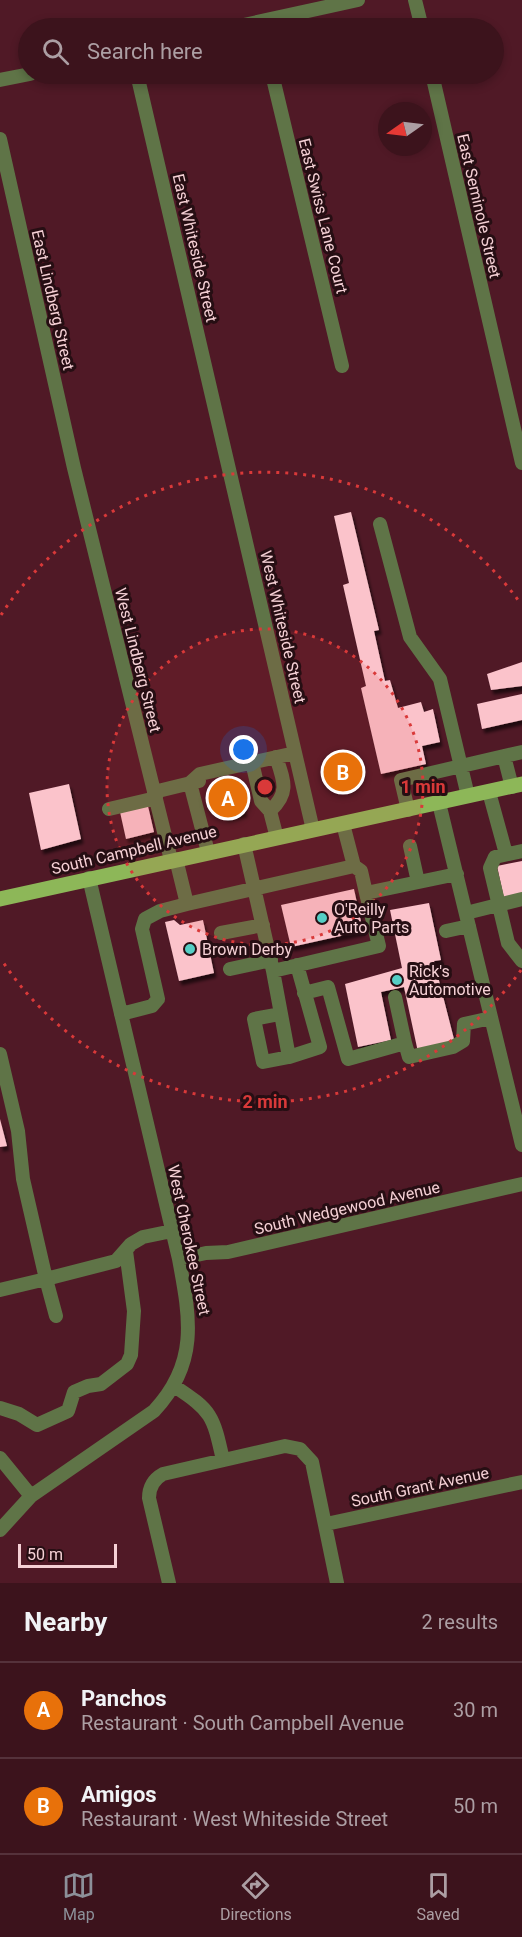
<!DOCTYPE html>
<meta charset="utf-8">
<style>
:root{--surface:#3c131c;--page:#431c25;--text:#f1f3f6;--muted:#ac9ea3;--line:#55323b;--accent:#8c9099}
body{margin:0;font-family:Roboto,sans-serif;background:var(--page);color:var(--text)}
.compass{position:absolute;left:378px;top:102px;width:54px;height:54px;border-radius:50%;background:var(--surface);box-shadow:0 3px 9px #0003;rotate:256deg}
.scale{position:absolute;left:18px;bottom:15px;width:99px;box-sizing:border-box;padding-left:6px;border:3px solid #f5d0d5;border-top:0;font-size:16px;line-height:21px;white-space:nowrap;color:#f5d0d5;-webkit-text-stroke:4px #260e13;paint-order:stroke}
.you{position:absolute;left:244px;top:750px;width:21px;height:21px;margin:-15px;border:4px solid #fff;border-radius:50%;background:#1a73e8;box-shadow:0 0 0 9px #1a73e833}
.badge{display:grid;place-items:center;width:39px;height:39px;border-radius:50%;background:var(--accent);color:#fff;font-size:20px;font-weight:700}
.pin{position:absolute;translate:-50% -50%;border:3px solid #fff;box-shadow:0 2px 6px #0006}
.list{margin:0;padding:0;list-style:none}
h2{display:flex;justify-content:space-between;align-items:center;height:78px;margin:0;padding:0 24px;font-size:26px}
h2 small{font-size:20px;font-weight:400;color:var(--muted)}
.list li{display:grid;grid-template-columns:39px 1fr auto;gap:18px;align-items:center;box-sizing:border-box;height:96px;padding:0 24px;border-top:2px solid var(--line)}
.list b{display:block;font-size:22px;white-space:nowrap}
.list p{margin:0;font-size:20px;white-space:nowrap;color:var(--muted)}
.list em{font-size:20px;font-style:normal;color:var(--muted)}
.icon{flex:none;width:33px;height:33px;fill:none;stroke:currentColor;stroke-width:2;stroke-linecap:round;stroke-linejoin:round}
.map{position:relative;flex:none;width:522px;height:1583px;overflow:hidden}
.search{position:absolute;background:var(--surface);box-shadow:0 3px 9px #0003;left:18px;right:18px;top:18px;height:66px;display:flex;align-items:center;gap:15px;box-sizing:border-box;padding:0 21px;border-radius:33px;color:var(--muted);font-size:22px}
.sheet{height:270px;background:var(--surface)}
nav{display:flex;justify-content:space-around;align-items:center;box-sizing:border-box;height:84px;border-top:2px solid var(--line);background:var(--surface);font-size:16px;color:var(--muted)}
nav a{display:grid;justify-items:center;gap:3px}
nav .on{color:var(--accent)}
.map>svg:first-child{display:block}
.building{fill:#fbc3cb;filter:url(#shadow)}
.lines{fill:none;stroke-linecap:round;stroke-linejoin:round}
.minor{stroke:#5f7447;stroke-width:14}
.major{stroke:#8db758;stroke-width:15}
.ring{fill:none;stroke:#d93939;stroke-width:3;stroke-dasharray:3 6}
.poi-dot{fill:#55cec5;stroke:#260e13;stroke-width:2}
.labels{text-anchor:middle;dominant-baseline:central;stroke-width:6;stroke-linejoin:round;paint-order:stroke}
.street-label{font-size:16px;fill:#f5d0d5;stroke:#260e13}
.poi-label{font-size:16px;fill:#f5d0d5;stroke:#260e13;text-anchor:start}
.centre{fill:#d93939;stroke:#260e13;stroke-width:3}
.ring-label{font-size:18px;text-anchor:middle;font-weight:bold;fill:#d93939;stroke:#260e13;stroke-width:6;stroke-linejoin:round;paint-order:stroke}
</style>
<div class="map">
<svg width="522" height="1583" viewBox="0 0 522 1583">
<defs>
<filter id="shadow"><feDropShadow dx="2.5" dy="4.5" stdDeviation="1.5" flood-color="#0009"/></filter>
</defs>
<rect width="100%" height="100%" fill="#501926"/>
<path class="building" d="M 351,512 L 379,630 L 374,631 L 385,681 L 390,680 L 398,708 L 421,702 L 424,712 L 433,709 L 440,742 L 422,746 L 426,764 L 381,774 L 361,688 L 366,686 L 343,585 L 349,583 L 334,516 Z
M 522,662 L 522,686 L 491,690 L 487,674 Z
M 522,694 L 522,720 L 482,729 L 477,704 Z
M 239,780 L 245,813 L 225,817 L 224,810 L 216,812 L 210,786 Z
M 69,784 L 81,839 L 41,850 L 29,793 Z
M 148,806 L 154,832 L 126,839 L 120,812 Z
M 522,861 L 522,894 L 504,898 L 497,866 Z
M 354,889 L 363,931 L 291,947 L 281,905 Z
M 429,903 L 441,960 L 434,961 L 455,1043 L 418,1052 L 404,987 L 381,992 L 391,1040 L 358,1047 L 345,984 L 402,968 L 390,910 Z
M 174,920 L 180,925 L 203,920 L 214,973 L 179,981 L 165,922 Z
M 0,1119 L 7,1146 L 0,1147 Z"/>
<g class="lines">
<path class="minor" d="M 415,0 L 422,28
M 230,28 L 358,0
M 137,74 L 313,830
M 272,74 L 342,366
M 432,74 L 522,463
M 0,80 L 30,74
M 0,139 L 74,468 L 171,860
M 380,524 L 410,637 L 440,679 L 468,796
M 504,756 L 512,787
M 252,762 L 261,801 L 270,811 L 277,838
M 154,792 L 199,781
M 489,792 L 506,854
M 439,803 L 522,1145
M 109,809 L 156,798
M 408,810 L 401,780 L 522,752
M 270,811 C 290,793 284,781 276,757
M 343,824 L 354,866
M 244,844 L 273,971 L 379,946 L 366,893
M 410,846 L 418,882
M 522,851 L 495,857 L 490,868 L 508,943 L 522,961
M 208,852 L 190,783 L 200,774 L 295,753
M 176,859 L 187,904 L 354,866 L 361,871 L 366,893 L 457,874
M 466,913 L 522,899
M 446,931 L 469,926
M 221,933 L 263,925
M 230,969 L 271,960
M 273,971 L 289,1057 L 263,1062 L 254,1019 L 280,1014
M 304,993 L 328,987 L 348,1059 L 405,1043 L 409,1057 L 453,1047 L 463,1041 L 464,1024 L 491,1018
M 395,997 L 405,1043
M 121,1014 L 152,1006 L 158,999 L 142,929 L 145,919 L 160,911 L 187,904
M 0,1054 L 18,1131 L 23,1179 L 46,1279 L 116,1261 L 131,1244 L 143,1237 L 172,1231
M 289,1057 L 320,1047 L 297,965
M 179,1259 L 206,1253 L 228,1252 L 522,1184
M 0,1290 L 46,1279 L 56,1316
M 174,1386 C 212,1411 213,1415 223,1460
M 0,1408 L 19,1414 L 37,1425 L 68,1411 L 74,1392 L 88,1386 L 101,1384 L 127,1364 L 131,1355 L 134,1311 L 126,1251
M 0,1458 L 31,1496
M 326,1524 L 522,1482
M 0,1530 L 31,1496 L 154,1411 C 199,1363 190,1318 179,1259 L 89,878
M 169,1583 L 149,1498 C 149,1487 154,1479 163,1474 L 285,1446 L 300,1449 L 312,1462 L 337,1583"/>
<path class="major" d="M 0,899 L 522,784"/>
</g>
<circle cx="265" cy="787" r="158" fill="#d93939" fill-opacity=".12"/>
<g class="ring">
<circle cx="265" cy="787" r="158"/>
<path d="M521 970A315 315 0 0 1 1 959M1 615A315 315 0 0 1 521 604"/>
</g>
<g class="poi-dot">
<circle cx="322" cy="918" r="6"/>
<circle cx="190" cy="949" r="6"/>
<circle cx="397" cy="980" r="6"/>
</g>
<g class="labels">
<g class="street-label">
<text transform="translate(479 206) rotate(77)">East Seminole Street</text>
<text transform="translate(323 216) rotate(76)">East Swiss Lane Court</text>
<text transform="translate(195 248) rotate(77)">East Whiteside Street</text>
<text transform="translate(53 300) rotate(77)">East Lindberg Street</text>
<text transform="translate(283 627) rotate(77)">West Whiteside Street</text>
<text transform="translate(138 660) rotate(76)">West Lindberg Street</text>
<text transform="translate(134 850) rotate(-13)">South Campbell Avenue</text>
<text transform="translate(347 1208) rotate(-13)">South Wedgewood Avenue</text>
<text transform="translate(189 1240) rotate(78)">West Cherokee Street</text>
<text transform="translate(420 1487) rotate(-12)">South Grant Avenue</text>
</g>
<g class="poi-label">
<text x="334" y="909">O'Reilly<tspan x="334" dy="18">Auto Parts</tspan></text>
<text x="202" y="949">Brown Derby</text>
<text x="409" y="971">Rick's<tspan x="409" dy="18">Automotive</tspan></text>
</g>
</g>
<circle cx="265" cy="787" r="9" class="centre"/>
<g class="ring-label">
<text x="423" y="793">1 min</text>
<text x="265" y="1108">2 min</text>
</g>
</svg>
<svg class="compass" viewBox="-18 -18 36 36"><path d="M0-13l5 13h-10z" fill="#e53935"/><path d="M0 13l5-13h-10z" fill="#ac9ea3"/></svg>
<div class="scale">50 m</div>
<div class="you"></div>
<div class="pin badge" style="left:228px;top:798px;background:#e8710a">A</div>
<div class="pin badge" style="left:343px;top:772px;background:#e8710a">B</div>
<div class="search"><svg class="icon" aria-label="search" viewBox="0 0 24 24"><circle cx="10" cy="10" r="6"/><path d="M15 15l6 6"/></svg>Search here</div>
</div>
<section class="sheet">
<h2>Nearby<small>2 results</small></h2>
<ul class="list">
<li><span class="badge" style="background:#e8710a">A</span><div><b>Panchos</b><p>Restaurant · South Campbell Avenue</p></div><em>30 m</em></li>
<li><span class="badge" style="background:#e8710a">B</span><div><b>Amigos</b><p>Restaurant · West Whiteside Street</p></div><em>50 m</em></li>
</ul>
</section>
<nav>
<a class="on"><svg class="icon" aria-label="map" viewBox="0 0 24 24"><path d="M3 6l6-2 6 2 6-2v14l-6 2-6-2-6 2zM9 4v14M15 6v14"/></svg>Map</a>
<a><svg class="icon" aria-label="directions" viewBox="0 0 24 24"><path d="M12 3l9 9-9 9-9-9zM9 14v-3h6M13 9l2 2-2 2"/></svg>Directions</a>
<a><svg class="icon" aria-label="saved" viewBox="0 0 24 24"><path d="M7 4h10v16l-5-4-5 4z"/></svg>Saved</a>
</nav>
